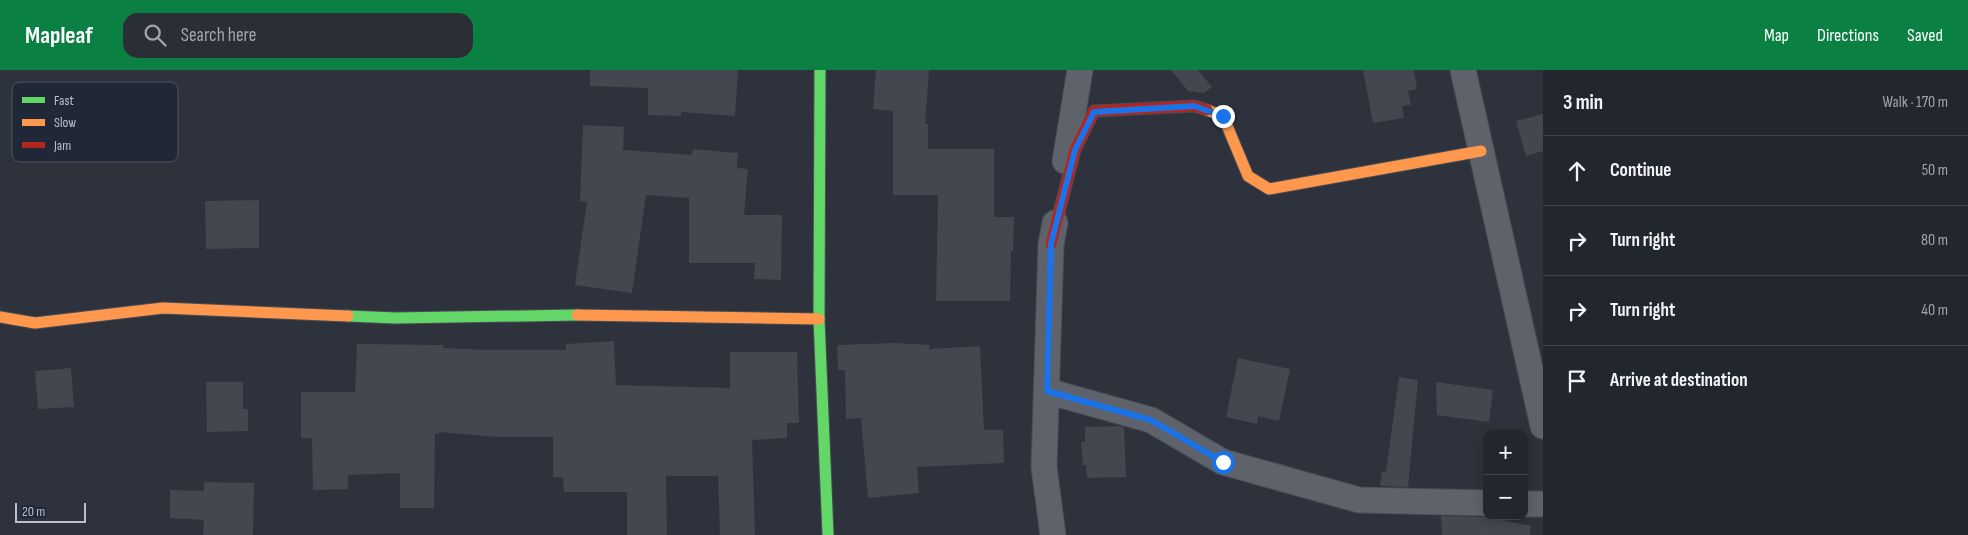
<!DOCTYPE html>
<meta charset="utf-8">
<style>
:root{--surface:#22262d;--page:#2a2e35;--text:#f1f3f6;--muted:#a2a5aa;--line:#3f4349;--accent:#0b8043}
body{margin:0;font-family:"Sofia Sans Condensed",sans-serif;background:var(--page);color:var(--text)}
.controls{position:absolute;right:15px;bottom:15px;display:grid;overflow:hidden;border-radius:10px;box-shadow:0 2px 12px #0003}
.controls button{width:45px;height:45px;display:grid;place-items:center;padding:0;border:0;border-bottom:1px solid var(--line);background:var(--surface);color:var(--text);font:25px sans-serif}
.scale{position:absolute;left:15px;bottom:12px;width:71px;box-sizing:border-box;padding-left:5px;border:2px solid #b9bfcc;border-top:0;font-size:14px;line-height:18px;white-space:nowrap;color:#b9bfcc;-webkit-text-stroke:4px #202837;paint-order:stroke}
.stop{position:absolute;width:15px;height:15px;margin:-11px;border:4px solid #1a73e8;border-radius:50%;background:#fff}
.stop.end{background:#1a73e8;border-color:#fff;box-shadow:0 1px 5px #0008}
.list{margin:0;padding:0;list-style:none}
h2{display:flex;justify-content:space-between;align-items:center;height:65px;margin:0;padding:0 20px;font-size:21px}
h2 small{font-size:16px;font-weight:400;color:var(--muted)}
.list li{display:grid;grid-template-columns:32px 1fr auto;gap:15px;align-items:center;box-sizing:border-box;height:70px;padding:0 20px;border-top:1px solid var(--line)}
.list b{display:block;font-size:19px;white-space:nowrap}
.list em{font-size:16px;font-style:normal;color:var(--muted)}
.icon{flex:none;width:28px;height:28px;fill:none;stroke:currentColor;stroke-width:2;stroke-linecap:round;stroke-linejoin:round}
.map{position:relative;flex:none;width:1543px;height:465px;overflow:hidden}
header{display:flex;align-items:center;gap:30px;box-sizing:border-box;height:70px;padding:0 25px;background:var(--accent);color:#fff}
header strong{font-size:24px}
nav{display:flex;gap:28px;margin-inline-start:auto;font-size:18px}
.search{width:350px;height:45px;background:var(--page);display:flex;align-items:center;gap:12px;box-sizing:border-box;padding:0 18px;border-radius:15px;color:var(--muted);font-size:19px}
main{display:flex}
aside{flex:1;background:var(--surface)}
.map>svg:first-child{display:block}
.building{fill:#43474f}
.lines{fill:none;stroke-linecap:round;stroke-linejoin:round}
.street-casing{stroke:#4a4d54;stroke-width:27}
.fast-casing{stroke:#4a4d54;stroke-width:13}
.slow-casing{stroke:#4a4d54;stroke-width:13}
.jam-casing{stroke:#4a4d54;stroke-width:13}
.street{stroke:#5e626a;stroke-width:25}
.fast{stroke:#63d668;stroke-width:11}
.slow{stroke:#ff974d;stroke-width:11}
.jam{stroke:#b3261e;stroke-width:11}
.route{stroke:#1a73e8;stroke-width:6}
.key{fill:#202837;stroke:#4e5564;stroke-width:1}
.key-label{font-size:14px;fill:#b9bfcc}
</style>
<header>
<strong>Mapleaf</strong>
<div class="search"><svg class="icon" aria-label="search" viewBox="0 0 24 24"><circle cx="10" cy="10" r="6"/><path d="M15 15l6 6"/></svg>Search here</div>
<nav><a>Map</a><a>Directions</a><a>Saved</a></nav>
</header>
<main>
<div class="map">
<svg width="1543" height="465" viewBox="0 0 1543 465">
<rect width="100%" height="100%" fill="#2d323c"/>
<path class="building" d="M 590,0 L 738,0 L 735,46 L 681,42 L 681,46 L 648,45 L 648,18 L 590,16 Z
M 876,0 L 929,0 L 925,54 L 928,54 L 928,79 L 994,79 L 994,147 L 1014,147 L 1013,181 L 1011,181 L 1010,231 L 936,231 L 938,125 L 893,125 L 893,41 L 873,39 Z
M 1171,0 L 1198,0 L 1212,17 L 1204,23 L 1188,21 Z
M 1363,0 L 1414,0 L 1417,19 L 1408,21 L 1411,35 L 1402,36 L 1404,48 L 1373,53 Z
M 1543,44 L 1543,81 L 1526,86 L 1516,51 Z
M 583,55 L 624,57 L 623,80 L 692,85 L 693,79 L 738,83 L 737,98 L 748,99 L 744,145 L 782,145 L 781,210 L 754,209 L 755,193 L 689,193 L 689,128 L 646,125 L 632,223 L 575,215 L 587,132 L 580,131 Z
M 259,130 L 259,178 L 206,179 L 205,131 Z
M 614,271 L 616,315 L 730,318 L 730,282 L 797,282 L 799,353 L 787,353 L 787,368 L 752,370 L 755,465 L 720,465 L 718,406 L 666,406 L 667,465 L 627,465 L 627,422 L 564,422 L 563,408 L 553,407 L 553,367 L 498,367 L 439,362 L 439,364 L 435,364 L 434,438 L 400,438 L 400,403 L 348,405 L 348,419 L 313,420 L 312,368 L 301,368 L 301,322 L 355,322 L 357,274 L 443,275 L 443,278 L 488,280 L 566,280 L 566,274 Z
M 895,273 L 930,275 L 929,279 L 980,276 L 984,360 L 1003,360 L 1004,393 L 917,397 L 919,423 L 868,428 L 861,348 L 846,349 L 845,300 L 838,300 L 837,275 Z
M 1238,288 L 1290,299 L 1279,351 L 1258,346 L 1257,354 L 1226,347 Z
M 71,298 L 74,337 L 38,339 L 35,301 Z
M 1399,307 L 1418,310 L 1408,417 L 1380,416 L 1382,401 L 1386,402 Z
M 206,312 L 243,312 L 243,339 L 248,339 L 248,361 L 207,362 Z
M 1436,312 L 1493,320 L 1489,352 L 1437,345 Z
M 1120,356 L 1124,357 L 1126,407 L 1087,408 L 1086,395 L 1083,395 L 1081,372 L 1085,372 L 1085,357 Z
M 204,412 L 254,413 L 253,465 L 203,465 L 204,450 L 170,448 L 170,420 L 204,421 Z
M 1441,446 L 1487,447 L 1531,456 L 1530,465 L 1442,465 Z"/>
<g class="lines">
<defs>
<path id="street" d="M 1463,0 L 1543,356
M 1065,91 L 1080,0
M 1047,321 L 1151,350 L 1223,392 L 1359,430 L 1487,433
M 1524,434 L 1543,434
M 1053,465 L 1044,397 L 1051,174 L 1055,153"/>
<path id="fast" d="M 820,0 L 819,249 L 828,465
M 348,246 L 396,248 L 577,245"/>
<path id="slow" d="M 1207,40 L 1223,46 L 1248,106 L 1269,119 L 1481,81
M 577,245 L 819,249
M 0,247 L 35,253 L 163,238 L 348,246"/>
<path id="jam" d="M 1051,174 L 1075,80 L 1094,41 L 1194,36 L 1207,40"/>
</defs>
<use href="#street" class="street-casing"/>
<use href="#fast" class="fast-casing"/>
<use href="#slow" class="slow-casing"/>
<use href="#jam" class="jam-casing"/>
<use href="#street" class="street"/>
<use href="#fast" class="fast"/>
<use href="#slow" class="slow"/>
<use href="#jam" class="jam"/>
</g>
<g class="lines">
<path class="route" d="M 1223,392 L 1151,350 L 1047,321 L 1051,174 L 1075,80 L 1094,42 L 1194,36 L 1223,46"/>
</g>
<rect x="12" y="12" width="166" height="80" rx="8" class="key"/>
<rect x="22" y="27" width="23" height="6" fill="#63d668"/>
<rect x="22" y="49" width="23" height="7" fill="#ff974d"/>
<rect x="22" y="72" width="23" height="6" fill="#b3261e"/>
<g class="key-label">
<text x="54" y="35">Fast</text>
<text x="54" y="57">Slow</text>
<text x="54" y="80">Jam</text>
</g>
</svg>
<div class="controls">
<button>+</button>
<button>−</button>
</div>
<div class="scale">20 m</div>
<div class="stop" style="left:1223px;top:392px"></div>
<div class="stop end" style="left:1223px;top:46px"></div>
</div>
<aside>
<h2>3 min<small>Walk · 170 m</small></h2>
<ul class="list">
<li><svg class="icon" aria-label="ahead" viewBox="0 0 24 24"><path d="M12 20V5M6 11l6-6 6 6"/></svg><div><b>Continue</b></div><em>50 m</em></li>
<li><svg class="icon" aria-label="right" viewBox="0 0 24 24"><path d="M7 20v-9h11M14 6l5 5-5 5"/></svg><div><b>Turn right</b></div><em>80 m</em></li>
<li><svg class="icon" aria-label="right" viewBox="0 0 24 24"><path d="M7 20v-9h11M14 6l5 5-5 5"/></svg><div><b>Turn right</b></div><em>40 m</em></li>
<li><svg class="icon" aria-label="arrive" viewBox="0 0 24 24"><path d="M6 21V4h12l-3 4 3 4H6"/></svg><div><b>Arrive at destination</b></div></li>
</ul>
</aside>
</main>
